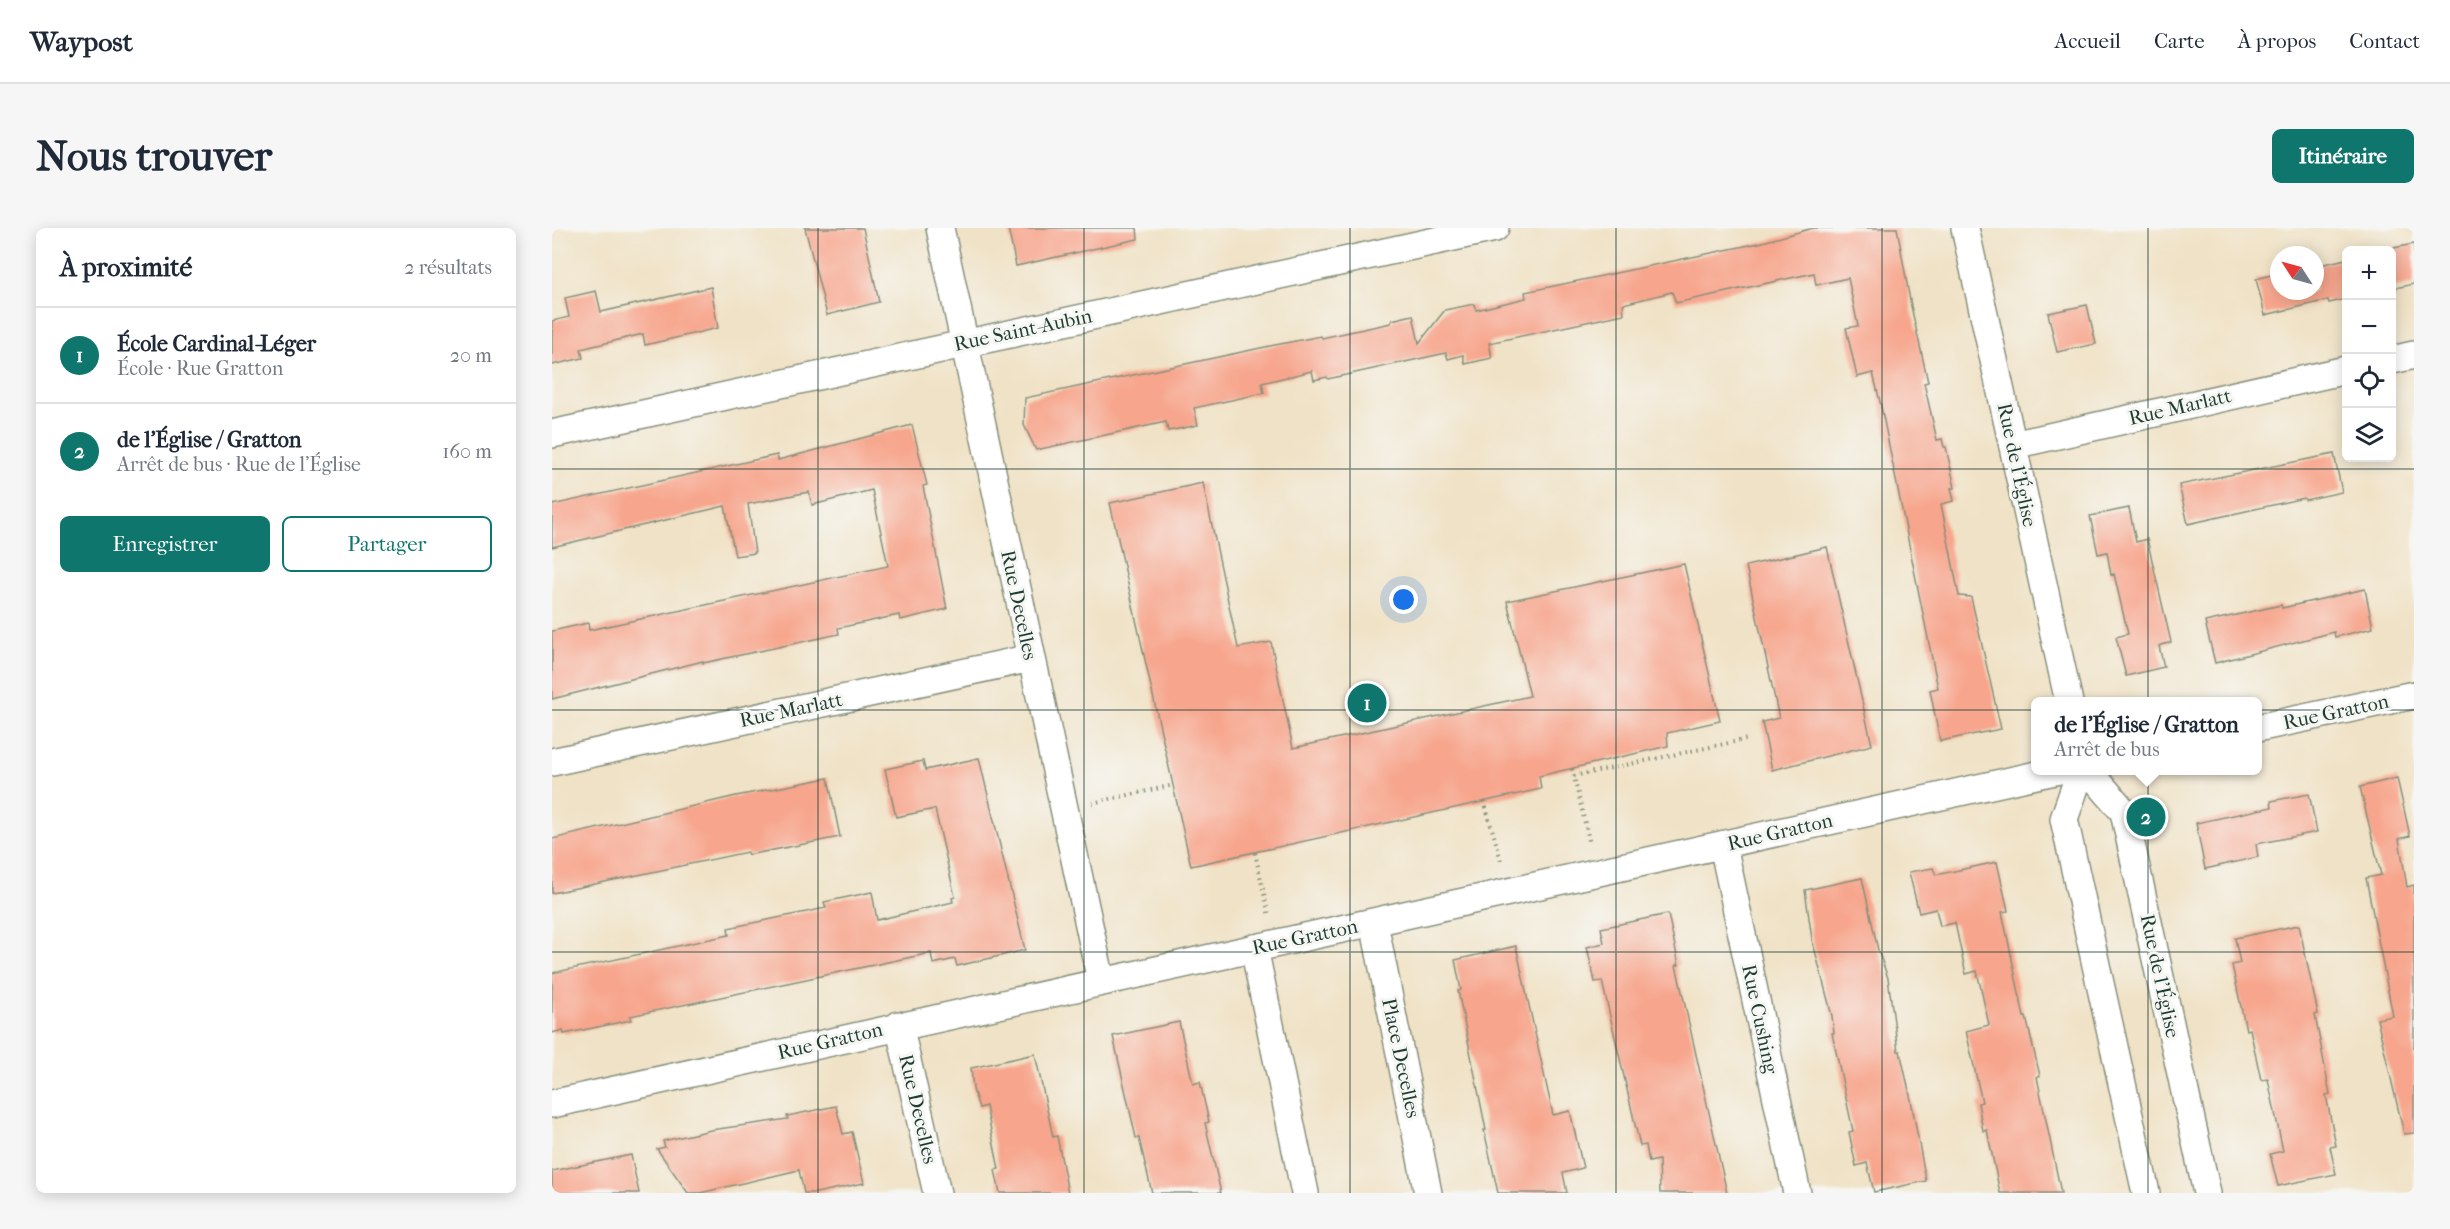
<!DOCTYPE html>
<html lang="fr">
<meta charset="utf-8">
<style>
:root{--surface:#fff;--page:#f6f6f7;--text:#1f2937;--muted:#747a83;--line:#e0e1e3;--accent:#0f766e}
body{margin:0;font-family:"IM FELL French Canon",serif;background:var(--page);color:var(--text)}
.controls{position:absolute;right:18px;top:18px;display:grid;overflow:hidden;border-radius:9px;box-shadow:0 3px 15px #0003}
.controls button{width:54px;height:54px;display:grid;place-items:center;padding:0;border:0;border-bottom:2px solid var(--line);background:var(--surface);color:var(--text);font:30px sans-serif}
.compass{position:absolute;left:1718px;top:18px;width:54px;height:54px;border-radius:50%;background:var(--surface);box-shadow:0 3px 15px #0003;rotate:306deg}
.you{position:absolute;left:852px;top:372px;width:21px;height:21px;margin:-15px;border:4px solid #fff;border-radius:50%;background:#1a73e8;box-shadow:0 0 0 9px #1a73e833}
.badge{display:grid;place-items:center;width:39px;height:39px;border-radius:50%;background:var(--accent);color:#fff;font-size:20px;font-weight:700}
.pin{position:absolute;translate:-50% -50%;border:3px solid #fff;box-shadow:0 2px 6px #0006}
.popup{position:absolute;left:1479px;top:469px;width:231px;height:78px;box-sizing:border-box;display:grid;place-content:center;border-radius:9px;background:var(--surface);filter:drop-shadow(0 2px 4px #0005);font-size:20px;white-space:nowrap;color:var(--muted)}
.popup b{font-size:22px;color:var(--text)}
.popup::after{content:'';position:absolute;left:50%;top:100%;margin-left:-12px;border:12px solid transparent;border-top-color:var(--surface)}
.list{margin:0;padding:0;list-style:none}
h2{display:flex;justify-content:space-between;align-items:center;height:78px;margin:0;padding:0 24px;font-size:26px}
h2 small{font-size:20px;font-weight:400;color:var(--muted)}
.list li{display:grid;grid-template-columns:39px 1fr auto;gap:18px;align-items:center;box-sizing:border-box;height:96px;padding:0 24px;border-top:2px solid var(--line)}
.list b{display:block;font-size:22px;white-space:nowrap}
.list p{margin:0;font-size:20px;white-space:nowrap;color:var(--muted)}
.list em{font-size:20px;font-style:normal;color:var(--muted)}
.actions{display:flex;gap:12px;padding:18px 24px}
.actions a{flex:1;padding:14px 0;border:2px solid var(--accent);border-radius:9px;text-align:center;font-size:21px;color:var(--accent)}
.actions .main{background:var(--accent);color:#fff}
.icon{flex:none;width:33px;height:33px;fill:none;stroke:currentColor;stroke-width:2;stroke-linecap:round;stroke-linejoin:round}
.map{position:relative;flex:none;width:1862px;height:965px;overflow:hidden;border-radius:9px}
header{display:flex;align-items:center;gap:36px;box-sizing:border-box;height:84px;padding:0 30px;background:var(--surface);border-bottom:2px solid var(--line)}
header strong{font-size:28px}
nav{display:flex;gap:33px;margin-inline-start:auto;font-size:21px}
.intro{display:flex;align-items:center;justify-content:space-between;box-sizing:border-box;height:144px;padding:0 36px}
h1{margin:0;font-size:42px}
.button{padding:15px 27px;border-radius:9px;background:var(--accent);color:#fff;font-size:21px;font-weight:700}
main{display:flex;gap:36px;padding:0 36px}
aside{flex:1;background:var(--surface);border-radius:9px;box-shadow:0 3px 15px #0003}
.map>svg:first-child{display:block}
.building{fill:#f7a58c}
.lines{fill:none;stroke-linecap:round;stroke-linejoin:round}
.street-casing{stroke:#88907d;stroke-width:30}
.path{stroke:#88907d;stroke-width:4;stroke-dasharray:1.5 4.5;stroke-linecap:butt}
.street{stroke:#fff;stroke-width:27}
.grid{fill:none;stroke:#1f3d34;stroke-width:1.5;stroke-opacity:0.55}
.labels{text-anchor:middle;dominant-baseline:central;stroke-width:6;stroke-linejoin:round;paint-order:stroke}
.street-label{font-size:20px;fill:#1f3d34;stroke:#f6f6f2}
</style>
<header>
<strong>Waypost</strong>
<nav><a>Accueil</a><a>Carte</a><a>À propos</a><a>Contact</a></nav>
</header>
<div class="intro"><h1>Nous trouver</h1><a class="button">Itinéraire</a></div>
<main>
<aside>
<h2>À proximité<small>2 résultats</small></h2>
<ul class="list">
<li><span class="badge">1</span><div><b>École Cardinal-Léger</b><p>École · Rue Gratton</p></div><em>20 m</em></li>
<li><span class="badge">2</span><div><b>de l'Église / Gratton</b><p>Arrêt de bus · Rue de l'Église</p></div><em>160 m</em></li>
</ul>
<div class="actions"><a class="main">Enregistrer</a><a>Partager</a></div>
</aside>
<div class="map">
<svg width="1862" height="965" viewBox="0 0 1862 965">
<rect width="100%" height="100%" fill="#f6f6f2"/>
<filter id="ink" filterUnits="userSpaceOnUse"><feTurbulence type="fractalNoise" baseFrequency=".0167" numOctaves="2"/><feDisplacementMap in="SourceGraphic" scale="12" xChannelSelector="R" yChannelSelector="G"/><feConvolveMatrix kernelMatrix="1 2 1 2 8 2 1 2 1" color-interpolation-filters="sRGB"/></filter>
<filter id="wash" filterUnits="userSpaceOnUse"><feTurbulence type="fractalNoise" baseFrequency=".008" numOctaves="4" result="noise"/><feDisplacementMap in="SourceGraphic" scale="24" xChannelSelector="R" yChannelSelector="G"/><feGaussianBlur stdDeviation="1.35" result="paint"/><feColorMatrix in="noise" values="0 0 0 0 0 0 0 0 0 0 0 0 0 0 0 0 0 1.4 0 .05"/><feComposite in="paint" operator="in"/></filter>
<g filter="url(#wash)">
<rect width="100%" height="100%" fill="#f0e2c6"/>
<g id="blocks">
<path class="building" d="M 253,0 L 311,0 L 327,74 L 275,87 Z
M 456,0 L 585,0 L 586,11 L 464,38 Z
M 1261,0 L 1345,0 L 1359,78 L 1376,154 L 1372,155 L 1385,212 L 1390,211 L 1392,219 L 1394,219 L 1403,260 L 1399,260 L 1402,273 L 1389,276 L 1407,368 L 1419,369 L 1449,501 L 1388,513 L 1378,462 L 1386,460 L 1329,178 L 1321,145 L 1305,149 L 1294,100 L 1306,98 L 1296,50 L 1264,57 L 1262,45 L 1124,75 L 1120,64 L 1071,76 L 1072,86 L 937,115 L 940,130 L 913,136 L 911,127 L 896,131 L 894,125 L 776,151 L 775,149 L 762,152 L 760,143 L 710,155 L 712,165 L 642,180 L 646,197 L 616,203 L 614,194 L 484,222 L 472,197 L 473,170 L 718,118 L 769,108 L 770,110 L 839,95 L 840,92 L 861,87 L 867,115 L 893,82 L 922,76 L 924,82 L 974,70 L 973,64 L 1207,15 Z
M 1862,16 L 1862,56 L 1839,61 L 1839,22 L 1831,22 Z
M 1794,31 L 1794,71 L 1777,75 L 1776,72 L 1713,87 L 1704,51 L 1727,45 L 1727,63 L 1763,63 L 1763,38 Z
M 159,59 L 166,100 L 93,117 L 91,106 L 29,121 L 31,130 L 0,137 L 0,93 L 17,89 L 13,70 L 44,63 L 49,84 Z
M 1535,77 L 1544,116 L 1505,124 L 1496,85 Z
M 360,197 L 375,257 L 371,258 L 395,381 L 348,392 L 347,387 L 286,400 L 287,406 L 151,435 L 151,433 L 0,471 L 0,403 L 36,395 L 37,402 L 336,338 L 320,262 L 260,277 L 257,264 L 196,276 L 203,325 L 183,328 L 173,278 L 0,319 L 0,277 L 225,227 L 226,232 Z
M 1782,226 L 1790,264 L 1753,272 L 1752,270 L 1636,296 L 1627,257 Z
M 651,255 L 686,420 L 719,414 L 741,520 L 978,468 L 955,373 L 1132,336 L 1168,493 L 1115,505 L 1116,518 L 987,548 L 989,561 L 639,638 L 558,275 Z
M 1577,280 L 1584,314 L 1595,311 L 1619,414 L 1607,418 L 1612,439 L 1574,448 L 1564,409 L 1576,406 L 1562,346 L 1559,347 L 1555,324 L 1546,326 L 1538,288 Z
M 1275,319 L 1320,517 L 1220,542 L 1210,494 L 1227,490 L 1194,338 Z
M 1813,361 L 1821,400 L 1783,409 L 1782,404 L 1663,435 L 1653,394 L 1729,377 L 1730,380 Z
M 427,530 L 473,722 L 405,738 L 403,731 L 381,736 L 379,725 L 78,788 L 79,792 L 12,806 L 11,802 L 0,805 L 0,745 L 177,707 L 176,700 L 274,680 L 272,674 L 320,664 L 325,692 L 401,674 L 400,670 L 403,669 L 383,581 L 344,589 L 333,541 L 371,533 L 373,542 Z
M 276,550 L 288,609 L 196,627 L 195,624 L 0,665 L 0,611 L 184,568 Z
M 1845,550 L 1858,608 L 1847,611 L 1855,659 L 1862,657 L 1862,905 L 1852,906 L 1825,791 L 1841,788 L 1814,650 L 1829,647 L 1808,559 Z
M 1757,566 L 1765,604 L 1704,616 L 1706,629 L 1653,641 L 1644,595 L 1720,579 L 1719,573 Z
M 1445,634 L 1456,683 L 1450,684 L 1472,789 L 1474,789 L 1488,848 L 1485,849 L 1509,965 L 1448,965 L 1435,902 L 1431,903 L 1426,875 L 1430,874 L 1414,803 L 1437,797 L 1425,743 L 1414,746 L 1403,695 L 1388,698 L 1384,681 L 1367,685 L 1357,644 L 1381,640 L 1384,647 Z
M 1310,650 L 1326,722 L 1336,750 L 1346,823 L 1348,823 L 1359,872 L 1374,953 L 1322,964 L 1315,935 L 1304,938 L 1297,904 L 1301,903 L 1280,805 L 1282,805 L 1280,788 L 1260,711 L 1253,662 Z
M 1116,686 L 1127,737 L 1124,737 L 1175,965 L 1108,965 L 1107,932 L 1097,934 L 1094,917 L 1088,918 L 1050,753 L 1043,754 L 1035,719 L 1052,715 L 1049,700 Z
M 1747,697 L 1766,786 L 1763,787 L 1778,866 L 1774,867 L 1784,918 L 1778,919 L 1784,946 L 1726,958 L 1718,926 L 1731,923 L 1716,851 L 1709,852 L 1698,801 L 1694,802 L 1680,737 L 1688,735 L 1683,710 Z
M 964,718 L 1001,887 L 1018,883 L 1031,940 L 1011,945 L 1015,965 L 946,965 L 932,902 L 934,902 L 906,763 L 909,762 L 903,732 Z
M 627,794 L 641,856 L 648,854 L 657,894 L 653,895 L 669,965 L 600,965 L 587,910 L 584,910 L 561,808 Z
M 483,826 L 501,909 L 505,908 L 516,965 L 448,965 L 443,942 L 447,941 L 434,878 L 427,880 L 421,861 L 419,840 Z
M 284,878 L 291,906 L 300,904 L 312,955 L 264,965 L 252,965 L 247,942 L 148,965 L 136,965 L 105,921 L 113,919 L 111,913 L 159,902 L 236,891 L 235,888 Z
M 79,927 L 87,965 L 0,965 L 0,943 Z"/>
</g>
</g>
<g filter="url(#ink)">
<use href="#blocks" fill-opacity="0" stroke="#88907d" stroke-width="1.5"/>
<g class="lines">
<defs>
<path id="street" d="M 388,0 L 549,753
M 1413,0 L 1517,474
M 1840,132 L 1862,127
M 0,206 L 943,0
M 1461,217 L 1794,142
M 1705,500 L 1862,467
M 0,534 L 479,430
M 1529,542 L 1512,591 L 1594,965
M 1536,542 L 1572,584 L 1655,965
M 1171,617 L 1245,965
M 822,695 L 876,965
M 702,720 L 753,965
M 347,797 L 385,965
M 0,876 C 502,762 1005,656 1507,542"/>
</defs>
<use href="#street" class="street-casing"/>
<path class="path" d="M 1020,541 L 1038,616
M 1022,548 L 1196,511
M 932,573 L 950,636
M 540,575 L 622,557
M 703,625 L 717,688"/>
<use href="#street" class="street"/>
</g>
</g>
<path class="grid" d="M 266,0 L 266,965M 532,0 L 532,965M 798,0 L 798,965M 1064,0 L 1064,965M 1330,0 L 1330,965M 1596,0 L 1596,965M 0,241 L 1862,241M 0,482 L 1862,482M 0,724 L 1862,724"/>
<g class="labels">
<g class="street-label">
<text transform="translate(471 102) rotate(-12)">Rue Saint-Aubin</text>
<text transform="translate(1628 179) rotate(-13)">Rue Marlatt</text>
<text transform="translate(1465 237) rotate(78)">Rue de l'Église</text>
<text transform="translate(467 377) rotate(78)">Rue Decelles</text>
<text transform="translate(239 482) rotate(-12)">Rue Marlatt</text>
<text transform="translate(1784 484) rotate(-12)">Rue Gratton</text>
<text transform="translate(1228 604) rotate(-13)">Rue Gratton</text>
<text transform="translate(753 709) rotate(-12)">Rue Gratton</text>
<text transform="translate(1608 748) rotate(78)">Rue de l'Église</text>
<text transform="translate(1208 791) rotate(78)">Rue Cushing</text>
<text transform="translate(278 813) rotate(-13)">Rue Gratton</text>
<text transform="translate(849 830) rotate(78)">Place Decelles</text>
<text transform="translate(366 881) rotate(77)">Rue Decelles</text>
</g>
</g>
</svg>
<div class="controls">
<button>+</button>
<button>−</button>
<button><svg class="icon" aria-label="locate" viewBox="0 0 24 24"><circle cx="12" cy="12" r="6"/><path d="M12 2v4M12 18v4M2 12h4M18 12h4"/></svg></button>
<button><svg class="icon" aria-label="layers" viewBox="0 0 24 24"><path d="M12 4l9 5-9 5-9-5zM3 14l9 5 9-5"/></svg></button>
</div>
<svg class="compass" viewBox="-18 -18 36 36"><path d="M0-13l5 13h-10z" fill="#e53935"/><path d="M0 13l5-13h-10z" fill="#747a83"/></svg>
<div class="you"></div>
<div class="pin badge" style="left:815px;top:475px">1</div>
<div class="pin badge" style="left:1594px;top:589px">2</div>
<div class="popup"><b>de l'Église / Gratton</b>Arrêt de bus</div>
</div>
</main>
